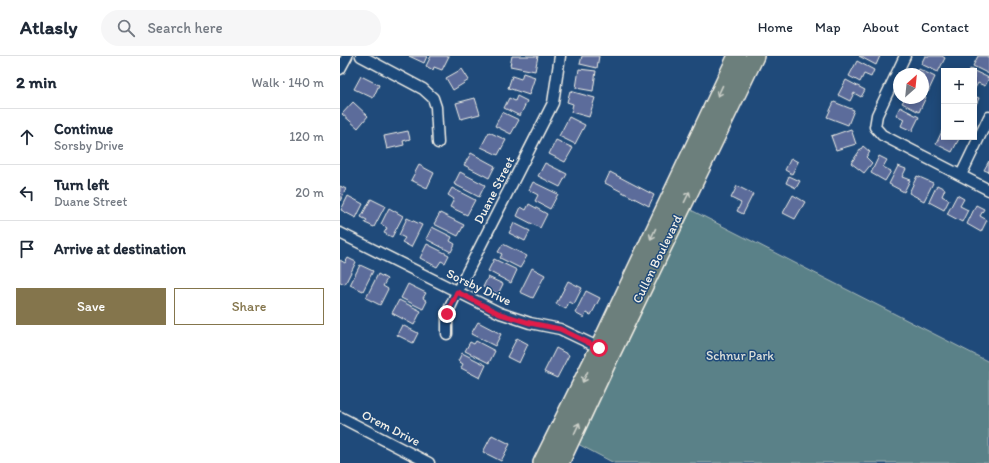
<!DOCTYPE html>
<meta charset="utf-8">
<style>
:root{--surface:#fff;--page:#f6f6f7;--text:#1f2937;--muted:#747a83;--line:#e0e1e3;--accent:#84754c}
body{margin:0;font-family:Itim,sans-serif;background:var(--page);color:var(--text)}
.controls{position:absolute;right:12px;top:12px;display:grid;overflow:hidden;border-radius:0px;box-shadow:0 2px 10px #0003}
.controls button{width:36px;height:36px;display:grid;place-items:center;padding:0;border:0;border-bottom:1px solid var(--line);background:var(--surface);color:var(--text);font:20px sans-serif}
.compass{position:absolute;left:553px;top:12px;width:36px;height:36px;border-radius:50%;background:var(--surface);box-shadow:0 2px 10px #0003;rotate:27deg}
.stop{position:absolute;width:12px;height:12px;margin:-9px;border:3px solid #e11d48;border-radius:50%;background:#fff}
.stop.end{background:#e11d48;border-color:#fff;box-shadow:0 1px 4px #0008}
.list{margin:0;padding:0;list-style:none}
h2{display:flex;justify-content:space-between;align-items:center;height:52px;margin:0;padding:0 16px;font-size:17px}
h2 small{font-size:13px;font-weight:400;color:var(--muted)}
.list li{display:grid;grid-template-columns:26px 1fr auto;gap:12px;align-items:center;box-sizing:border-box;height:56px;padding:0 16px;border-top:1px solid var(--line)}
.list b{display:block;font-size:15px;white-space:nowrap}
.list p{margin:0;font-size:13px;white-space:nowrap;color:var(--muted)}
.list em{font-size:13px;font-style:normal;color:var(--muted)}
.actions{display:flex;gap:8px;padding:12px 16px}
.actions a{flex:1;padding:9px 0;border:1px solid var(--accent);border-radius:0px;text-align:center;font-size:14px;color:var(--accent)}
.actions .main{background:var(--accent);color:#fff}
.icon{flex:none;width:22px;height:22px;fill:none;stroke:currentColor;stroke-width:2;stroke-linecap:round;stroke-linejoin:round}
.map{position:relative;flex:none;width:649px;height:407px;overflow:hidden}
header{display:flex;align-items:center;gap:24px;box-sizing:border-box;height:56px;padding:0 20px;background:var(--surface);border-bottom:1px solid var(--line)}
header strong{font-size:19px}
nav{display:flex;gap:22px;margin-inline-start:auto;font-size:14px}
.search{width:280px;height:36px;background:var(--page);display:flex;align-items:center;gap:10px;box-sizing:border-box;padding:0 14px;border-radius:22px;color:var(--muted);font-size:15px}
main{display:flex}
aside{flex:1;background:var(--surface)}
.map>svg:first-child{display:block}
.green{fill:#5a8188;stroke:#a7b9b8}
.building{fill:#5b6c9b;stroke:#f4f1e8}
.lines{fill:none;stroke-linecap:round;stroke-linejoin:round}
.street-casing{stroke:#f4f1e8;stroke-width:13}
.primary-casing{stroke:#f4f1e8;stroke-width:20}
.street{stroke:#1f4a7a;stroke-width:10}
.primary{stroke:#6c7f7c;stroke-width:17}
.oneway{stroke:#cbcfc8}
.route{stroke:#e11d48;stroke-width:5}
.labels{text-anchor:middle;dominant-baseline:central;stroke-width:3;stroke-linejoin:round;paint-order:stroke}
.street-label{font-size:13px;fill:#f4f1e8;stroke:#1f4a7a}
.park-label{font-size:13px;fill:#dde0da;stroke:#1f4a7a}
</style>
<header>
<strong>Atlasly</strong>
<div class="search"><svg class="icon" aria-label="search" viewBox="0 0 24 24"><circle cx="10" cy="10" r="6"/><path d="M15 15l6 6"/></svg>Search here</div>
<nav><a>Home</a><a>Map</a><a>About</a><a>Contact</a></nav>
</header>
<main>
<aside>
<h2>2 min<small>Walk · 140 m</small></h2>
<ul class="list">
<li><svg class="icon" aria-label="ahead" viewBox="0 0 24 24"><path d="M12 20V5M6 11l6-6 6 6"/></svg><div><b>Continue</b><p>Sorsby Drive</p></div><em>120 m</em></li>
<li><svg class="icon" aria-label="left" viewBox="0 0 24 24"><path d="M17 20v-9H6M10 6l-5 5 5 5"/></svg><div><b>Turn left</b><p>Duane Street</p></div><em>20 m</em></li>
<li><svg class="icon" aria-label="arrive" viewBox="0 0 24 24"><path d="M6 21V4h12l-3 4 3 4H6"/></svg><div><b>Arrive at destination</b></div></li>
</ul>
<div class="actions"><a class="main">Save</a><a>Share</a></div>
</aside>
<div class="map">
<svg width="649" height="407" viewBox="0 0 649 407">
<rect width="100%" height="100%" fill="#1f4a7a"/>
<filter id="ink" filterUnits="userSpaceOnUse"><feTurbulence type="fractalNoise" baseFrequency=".025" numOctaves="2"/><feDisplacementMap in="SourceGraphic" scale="8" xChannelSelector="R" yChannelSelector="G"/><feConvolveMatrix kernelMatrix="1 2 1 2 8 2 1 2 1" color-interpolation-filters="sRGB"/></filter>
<g filter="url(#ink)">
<path class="green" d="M 351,154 L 649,306 L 649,407 L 274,407 L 236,387 Z"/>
<path class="building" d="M 69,0 L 87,0 L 84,7 Z
M 91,0 L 109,0 L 102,14 L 94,11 L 93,14 L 86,10 Z
M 172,0 L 198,0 L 195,15 L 170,10 Z
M 242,0 L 259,0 L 257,12 L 240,8 Z
M 519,0 L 540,0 L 536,9 Z
M 585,0 L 602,0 L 605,2 L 598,16 L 581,8 Z
M 638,0 L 649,0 L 649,18 L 633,10 Z
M 517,5 L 534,14 L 531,21 L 524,18 L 520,26 L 509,20 Z
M 122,13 L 129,24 L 113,34 L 106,22 Z
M 239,13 L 256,15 L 253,35 L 236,32 Z
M 579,13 L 595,21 L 588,36 L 583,33 L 583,18 L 576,18 Z
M 630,13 L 649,22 L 645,30 L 638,27 L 634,34 L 634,15 L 629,15 Z
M 183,17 L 195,21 L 189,39 L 168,32 L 172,20 L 181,23 Z
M 21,20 L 39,29 L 33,42 L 14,33 Z
M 506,24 L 525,34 L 521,41 L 514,37 L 510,45 L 498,39 Z
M 230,35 L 255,42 L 249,61 L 231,56 L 233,48 L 227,46 Z
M 583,39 L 586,41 L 579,56 L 562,47 L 565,42 L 583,42 Z
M 177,40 L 187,45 L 180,60 L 164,52 L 169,42 L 175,45 Z
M 634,40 L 639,42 L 634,53 Z
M 135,42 L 140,58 L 121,63 L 116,47 Z
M 13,46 L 28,60 L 18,72 L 2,58 Z
M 494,46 L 514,54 L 508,69 L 487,61 Z
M 560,51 L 579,61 L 572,75 L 561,70 L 564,63 L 556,59 Z
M 162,56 L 179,64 L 171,78 L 155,70 Z
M 229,61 L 245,69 L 235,88 L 219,80 Z
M 511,73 L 516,88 L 496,94 L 491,80 Z
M 603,73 L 604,81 L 620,81 L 612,96 L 596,88 Z
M 68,75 L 70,83 L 63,85 L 64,89 L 47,93 L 44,80 Z
M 149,76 L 166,84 L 158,99 L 141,91 Z
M 216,84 L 233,92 L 225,106 L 209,98 Z
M 523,90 L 530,96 L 526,101 L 532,107 L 524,117 L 511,107 Z
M 131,97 L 155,110 L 149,122 L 124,109 Z
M 539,100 L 547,104 L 543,111 L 551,115 L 545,125 L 531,117 Z
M 451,102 L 458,106 L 452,118 L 445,114 Z
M 649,105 L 649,116 L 644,114 Z
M 205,107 L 227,118 L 220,131 L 198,120 Z
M 79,109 L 94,117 L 87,132 L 71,124 Z
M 558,110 L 566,113 L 562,121 L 570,124 L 564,136 L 549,128 Z
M 120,116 L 145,129 L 139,141 L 114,128 Z
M 270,116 L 314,139 L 309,150 L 265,127 Z
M 449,120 L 460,125 L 456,132 L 446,127 Z
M 577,120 L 593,127 L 584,145 L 569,137 Z
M 193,126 L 218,138 L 210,153 L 195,145 L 198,139 L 189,134 Z
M 597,129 L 605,133 L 602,140 L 609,144 L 604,154 L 589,146 Z
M 0,130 L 6,133 L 0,145 Z
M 397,130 L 413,138 L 403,158 L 397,155 L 401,147 L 391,142 Z
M 112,132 L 135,144 L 127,159 L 110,151 L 114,143 L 108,139 Z
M 453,139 L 465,146 L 455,163 L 443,157 Z
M 617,139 L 624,143 L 620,150 L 628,154 L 622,166 L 607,158 Z
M 8,140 L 23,148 L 16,162 L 1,154 Z
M 31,143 L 45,150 L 34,171 L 25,167 L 27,164 L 21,161 Z
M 189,148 L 207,158 L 200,172 L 177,160 L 181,151 L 186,154 Z
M 636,149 L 644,153 L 640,160 L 647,164 L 641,176 L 627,168 Z
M 49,152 L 63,160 L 52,181 L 44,177 L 47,172 L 41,168 Z
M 100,157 L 124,169 L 118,180 L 94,168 Z
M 67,162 L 82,169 L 71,191 L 62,186 L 65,182 L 59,179 Z
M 174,167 L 190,175 L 185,185 L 169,177 Z
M 92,171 L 112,181 L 110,185 L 115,188 L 111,196 L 86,183 Z
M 87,188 L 109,199 L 105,207 L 101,205 L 97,211 L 80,202 Z
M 163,188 L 187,200 L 180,212 L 160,202 L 162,198 L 158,196 Z
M 8,202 L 16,206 L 5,228 L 0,226 L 0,204 L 5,207 Z
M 154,203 L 177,214 L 171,227 L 148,215 Z
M 20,209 L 33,215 L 23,235 L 10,229 Z
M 192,212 L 205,219 L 193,242 L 180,236 Z
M 38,218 L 47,223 L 43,230 L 48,233 L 40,249 L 26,242 Z
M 148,221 L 163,228 L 158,238 L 143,231 Z
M 228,225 L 242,232 L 234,248 L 229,246 L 226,253 L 216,248 Z
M 68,228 L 86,237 L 83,242 L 87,245 L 83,253 L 61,242 Z
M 246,235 L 260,242 L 251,259 L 246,257 L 244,262 L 235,257 Z
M 59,244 L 81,255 L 74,269 L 52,257 Z
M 138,266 L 161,278 L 155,290 L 131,278 Z
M 62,269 L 78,277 L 73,287 L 57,279 Z
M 177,282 L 188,288 L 179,307 L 167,301 Z
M 136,285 L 155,295 L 149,307 L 125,295 L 130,286 L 134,288 Z
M 216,292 L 229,299 L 217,322 L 204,316 Z
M 122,297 L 146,309 L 140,322 L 121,312 L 123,308 L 118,305 Z
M 152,379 L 170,388 L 161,405 L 143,396 Z"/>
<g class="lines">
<defs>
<path id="street" d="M 21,0 L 83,33 L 93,42 L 96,51 L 98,87
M 565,0 L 537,59 L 535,71 L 542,79 L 649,134
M 0,13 L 7,0
M 621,119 L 649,61
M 0,177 L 160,257 L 190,267 L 220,273 L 264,294
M 107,278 L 107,258 L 117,236 L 213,47 L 220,0
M 0,361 L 89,407"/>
<path id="primary" d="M 202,407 L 259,292 L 397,0
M 220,407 L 271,298 L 415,0"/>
</defs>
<use href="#street" class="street-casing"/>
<use href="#primary" class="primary-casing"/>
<use href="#street" class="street"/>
<use href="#primary" class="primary"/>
</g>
<defs><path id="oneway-shaft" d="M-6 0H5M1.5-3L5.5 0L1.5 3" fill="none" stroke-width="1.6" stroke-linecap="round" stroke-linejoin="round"/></defs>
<g class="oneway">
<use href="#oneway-shaft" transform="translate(380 35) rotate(115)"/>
<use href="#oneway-shaft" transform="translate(347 141) rotate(-64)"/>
<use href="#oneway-shaft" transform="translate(313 178) rotate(115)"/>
<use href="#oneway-shaft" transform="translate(245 321) rotate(116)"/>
<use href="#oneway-shaft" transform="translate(237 372) rotate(-65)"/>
</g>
</g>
<g class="lines" filter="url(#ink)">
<path class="route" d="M 107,258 L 117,236 L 160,258 L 190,267 L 220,273 L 259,292"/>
</g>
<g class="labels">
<g class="street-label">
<text transform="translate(154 134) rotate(-63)">Duane Street</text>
<text transform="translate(317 203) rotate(-64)">Cullen Boulevard</text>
<text transform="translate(139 231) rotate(25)">Sorsby Drive</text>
<text transform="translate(51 372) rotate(27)">Orem Drive</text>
</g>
<g class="park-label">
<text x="400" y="299">Schnur Park</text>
</g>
</g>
</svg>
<div class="controls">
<button>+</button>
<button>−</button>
</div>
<svg class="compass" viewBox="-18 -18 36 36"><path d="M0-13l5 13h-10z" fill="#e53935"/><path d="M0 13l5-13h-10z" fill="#747a83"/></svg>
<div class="stop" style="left:259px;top:292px"></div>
<div class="stop end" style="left:107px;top:258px"></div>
</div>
</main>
